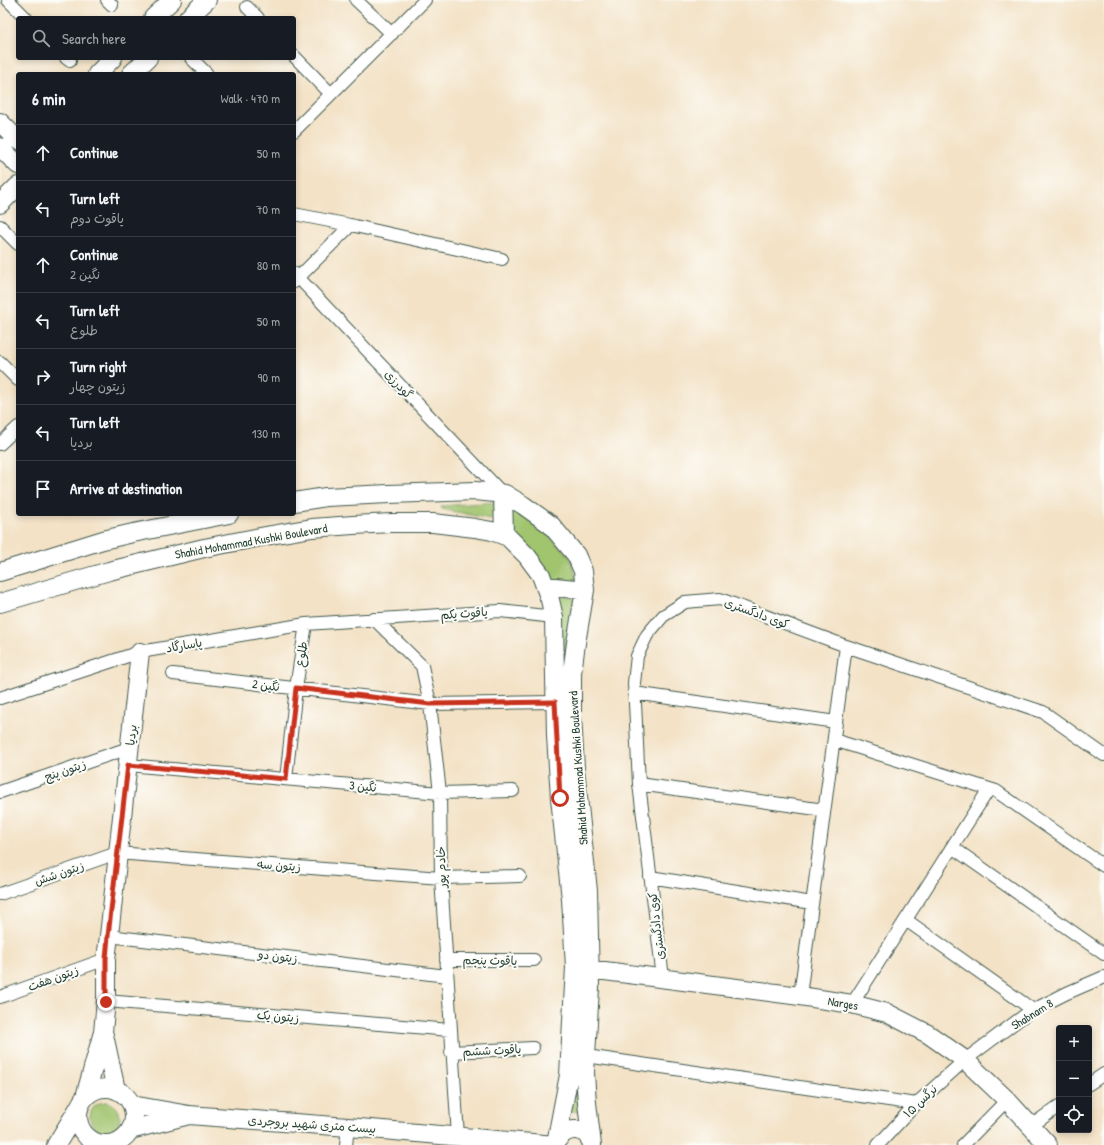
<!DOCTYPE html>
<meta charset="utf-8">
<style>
:root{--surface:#171b24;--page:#20242c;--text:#f1f3f6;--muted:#9ea1a6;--line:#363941}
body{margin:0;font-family:"Patrick Hand","Playpen Sans Arabic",sans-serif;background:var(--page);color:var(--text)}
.controls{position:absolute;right:12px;bottom:12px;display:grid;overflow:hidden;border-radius:4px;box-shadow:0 2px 6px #0003}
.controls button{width:36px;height:36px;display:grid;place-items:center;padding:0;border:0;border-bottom:1px solid var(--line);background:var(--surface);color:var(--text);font:20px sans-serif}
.stop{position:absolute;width:12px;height:12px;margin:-9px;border:3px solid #c8321e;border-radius:50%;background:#fff}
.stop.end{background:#c8321e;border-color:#fff;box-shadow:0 1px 4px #0008}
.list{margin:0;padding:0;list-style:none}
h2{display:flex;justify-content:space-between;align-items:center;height:52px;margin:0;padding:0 16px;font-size:17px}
h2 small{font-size:13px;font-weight:400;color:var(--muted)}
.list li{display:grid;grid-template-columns:26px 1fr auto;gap:12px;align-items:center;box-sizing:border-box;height:56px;padding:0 16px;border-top:1px solid var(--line)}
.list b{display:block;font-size:15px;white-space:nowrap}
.list p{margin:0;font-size:13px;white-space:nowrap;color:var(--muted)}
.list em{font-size:13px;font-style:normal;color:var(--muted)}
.icon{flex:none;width:22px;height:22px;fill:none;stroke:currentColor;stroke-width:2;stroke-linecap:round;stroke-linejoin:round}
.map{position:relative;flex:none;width:1104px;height:1145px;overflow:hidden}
.search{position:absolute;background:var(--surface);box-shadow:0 2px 6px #0003;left:16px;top:16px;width:280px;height:44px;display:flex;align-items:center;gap:10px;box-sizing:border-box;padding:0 14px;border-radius:4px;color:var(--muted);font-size:15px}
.panel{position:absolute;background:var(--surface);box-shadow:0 2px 6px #0003;left:16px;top:72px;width:280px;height:444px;border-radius:4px}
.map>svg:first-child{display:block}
.green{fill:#a1c46e;stroke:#608051}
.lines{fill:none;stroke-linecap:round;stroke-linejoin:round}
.street-casing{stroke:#3f564a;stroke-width:14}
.secondary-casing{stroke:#3f564a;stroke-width:20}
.street{stroke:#fff;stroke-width:12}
.secondary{stroke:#fff;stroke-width:18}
.route{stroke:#c8321e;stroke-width:5}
.labels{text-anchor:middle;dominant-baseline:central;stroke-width:4;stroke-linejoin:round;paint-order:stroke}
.street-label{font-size:12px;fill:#1f3d34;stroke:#fdfcf7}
</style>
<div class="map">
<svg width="1104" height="1145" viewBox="0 0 1104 1145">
<rect width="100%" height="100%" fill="#fdfcf7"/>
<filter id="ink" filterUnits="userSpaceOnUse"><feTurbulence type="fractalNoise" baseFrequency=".025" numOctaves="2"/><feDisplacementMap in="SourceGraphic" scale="8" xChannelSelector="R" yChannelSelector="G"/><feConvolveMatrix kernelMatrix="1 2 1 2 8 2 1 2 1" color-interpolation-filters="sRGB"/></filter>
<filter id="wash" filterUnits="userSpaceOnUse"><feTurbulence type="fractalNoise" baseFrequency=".012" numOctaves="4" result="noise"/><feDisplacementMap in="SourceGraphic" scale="16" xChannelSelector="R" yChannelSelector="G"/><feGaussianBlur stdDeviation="0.9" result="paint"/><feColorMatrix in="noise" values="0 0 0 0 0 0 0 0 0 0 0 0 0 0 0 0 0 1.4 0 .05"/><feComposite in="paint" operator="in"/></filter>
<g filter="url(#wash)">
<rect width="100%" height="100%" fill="#f3e2c6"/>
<path class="green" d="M 496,502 L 495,520 L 442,509 L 441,506 Z
M 511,504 L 522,510 L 569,555 L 579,585 L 550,583 L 512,533 Z
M 555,595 L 574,597 L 565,654 Z
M 578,1071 L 582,1111 L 570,1112 Z
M90 1117a15 15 0 1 1 30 0a15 15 0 1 1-30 0Z"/>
</g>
<g filter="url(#ink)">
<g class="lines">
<defs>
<path id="street" d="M 8,0 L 26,18
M 107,0 L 112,5
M 356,0 L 392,34
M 247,7 L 258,18
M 294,56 L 331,94
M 66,58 L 70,61
M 191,58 L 207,74
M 294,131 L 425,0
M 294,214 L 355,226 L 502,259
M 0,226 L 18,244
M 294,273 L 503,494
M 294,282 L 351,225
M 0,362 L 18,380
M 0,444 L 18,427
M 374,619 L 422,666 L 430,704 L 440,793 L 441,878 L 458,1136
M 173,674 L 430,704 L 555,702
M 634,693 L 836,722
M 0,698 L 140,652 L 306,624 L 500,611 L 554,617
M 834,740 L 996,791 L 1104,866
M 128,765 L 440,793 L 513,791
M 286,779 L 296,688 L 306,624
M 639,784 L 824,810
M 0,792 L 129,748
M 952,847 L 1104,954
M 650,877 L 812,903
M 0,894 L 117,853 L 441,878 L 520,876
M 906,920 L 1033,1010
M 109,936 L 447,976
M 446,960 L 534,960
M 663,978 L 639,784 L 634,683 L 637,656 L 647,635 L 663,616 L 685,602 L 720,599 L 846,646 L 1043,712 L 1104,755
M 800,996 L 846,646
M 0,997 L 106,959
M 106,1001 L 450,1030
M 852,1004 L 989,789
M 451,1052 L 533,1048
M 586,1056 L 916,1104
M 1089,1084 L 1104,1074
M 1031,1126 L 1059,1106
M 346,1145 L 348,1127
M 878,1145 L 916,1104 L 965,1060 L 1029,1012 L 1067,993 L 1104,977
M 963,1145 L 1007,1100"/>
<path id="secondary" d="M 153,18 L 172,0
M 188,18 L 207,0
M 97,74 L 113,58
M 131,74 L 148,58
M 0,122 L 18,140
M 0,147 L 18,165
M 0,204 L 18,186
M 503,494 L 504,535
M 294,502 L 326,497 L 389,494 L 475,491 L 505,494 L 523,505 L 551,525 L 576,555 L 583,571 L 585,590 L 576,643 L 572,673 L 572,715 L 575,768 L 588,891 L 589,937 L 590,988 L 585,1073 L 587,1103 L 592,1145
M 0,572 L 103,540 L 133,533 L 229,514
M 545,586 L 585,590
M 0,603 L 109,571 L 204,548 L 271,535 L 312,528 L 353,525 L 392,523 L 433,523 L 475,528 L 492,531 L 508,537 L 527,556 L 541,575 L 550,600 L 554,617 L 556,736 L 560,798 L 571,899 L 575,967 L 569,1075 L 556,1143
M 589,969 L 800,996 L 852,1004 L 887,1013 L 928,1034 L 965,1060 L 1007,1100 L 1048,1145
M 104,1035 L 116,1090
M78 1116a28 28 0 1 1 56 0a28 28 0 1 1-56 0Z
M 85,1097 L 103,1032 L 106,1001 L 106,959 L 109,936 L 140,652
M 189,1115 L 348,1127 L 555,1145 C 562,1126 587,1124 592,1145
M 130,1130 L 189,1115 L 132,1105
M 56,1145 L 78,1109"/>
</defs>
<use href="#street" class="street-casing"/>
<use href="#secondary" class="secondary-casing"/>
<use href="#street" class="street"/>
<use href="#secondary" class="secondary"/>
</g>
</g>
<g class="lines" filter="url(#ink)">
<path class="route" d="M 106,1002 L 106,959 L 108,936 L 128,765 L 286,779 L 296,688 L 430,704 L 555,702 L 560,798"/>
</g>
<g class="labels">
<g class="street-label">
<text transform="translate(399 384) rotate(47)">گودرزی</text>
<text transform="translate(251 541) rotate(-10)">Shahid Mohammad Kushki Boulevard</text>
<text transform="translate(464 613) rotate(-4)">یاقوت یکم</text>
<text transform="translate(757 613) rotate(20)">کوی دادگستری</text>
<text transform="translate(184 645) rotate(-10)">پاسارگاد</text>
<text transform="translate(301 654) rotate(-81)">طلوع</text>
<text transform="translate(266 685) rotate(7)">نگین 2</text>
<text transform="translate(131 735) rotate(-83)">بردیا</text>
<text transform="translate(578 768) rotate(-94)">Shahid Mohammad Kushki Boulevard</text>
<text transform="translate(65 770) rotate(-19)">زیتون پنج</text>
<text transform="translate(363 786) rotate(5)">نگین 3</text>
<text transform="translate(279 865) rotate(4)">زیتون سه</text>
<text transform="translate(441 867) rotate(-92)">خادم پور</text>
<text transform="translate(59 873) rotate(-19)">زیتون شش</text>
<text transform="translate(656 926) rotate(-97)">کوی دادگستری</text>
<text transform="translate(278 956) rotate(7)">زیتون دو</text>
<text transform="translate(490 960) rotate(1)">یاقوت پنجم</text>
<text transform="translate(53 978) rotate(-20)">زیتون هفت</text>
<text transform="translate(843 1003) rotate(10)">Narges</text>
<text transform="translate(1032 1014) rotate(-32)">Shabnam 8</text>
<text transform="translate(278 1016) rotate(5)">زیتون یک</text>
<text transform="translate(492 1050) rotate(-3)">یاقوت ششم</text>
<text transform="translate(920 1101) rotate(-44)">نرگس ۱۵</text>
<text transform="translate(312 1124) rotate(4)">بیست متری شهید بروجردی</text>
</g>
</g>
</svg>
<div class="controls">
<button>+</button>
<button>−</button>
<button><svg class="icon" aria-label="locate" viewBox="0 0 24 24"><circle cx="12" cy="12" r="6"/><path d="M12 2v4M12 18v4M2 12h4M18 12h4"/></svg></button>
</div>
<div class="stop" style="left:560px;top:798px"></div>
<div class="stop end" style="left:106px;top:1002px"></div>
<div class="search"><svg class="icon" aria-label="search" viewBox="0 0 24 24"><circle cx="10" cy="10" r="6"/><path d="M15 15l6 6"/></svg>Search here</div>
<section class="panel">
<h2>6 min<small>Walk · 470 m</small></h2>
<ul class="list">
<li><svg class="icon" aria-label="ahead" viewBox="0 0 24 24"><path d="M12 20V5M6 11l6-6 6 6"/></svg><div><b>Continue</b></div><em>50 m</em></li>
<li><svg class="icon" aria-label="left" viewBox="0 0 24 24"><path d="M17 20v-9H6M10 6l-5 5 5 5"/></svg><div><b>Turn left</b><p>یاقوت دوم</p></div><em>70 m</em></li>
<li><svg class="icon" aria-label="ahead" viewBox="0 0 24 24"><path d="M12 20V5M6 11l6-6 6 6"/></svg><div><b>Continue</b><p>نگین 2</p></div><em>80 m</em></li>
<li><svg class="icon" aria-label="left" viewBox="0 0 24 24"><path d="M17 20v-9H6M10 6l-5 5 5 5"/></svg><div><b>Turn left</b><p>طلوع</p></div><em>50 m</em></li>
<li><svg class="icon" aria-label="right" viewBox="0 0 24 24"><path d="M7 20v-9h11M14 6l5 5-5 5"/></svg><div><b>Turn right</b><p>زیتون چهار</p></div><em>90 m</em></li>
<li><svg class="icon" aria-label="left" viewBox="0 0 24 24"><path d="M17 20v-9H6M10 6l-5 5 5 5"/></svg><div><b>Turn left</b><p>بردیا</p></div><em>130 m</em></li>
<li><svg class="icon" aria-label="arrive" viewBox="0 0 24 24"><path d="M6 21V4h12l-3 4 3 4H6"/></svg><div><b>Arrive at destination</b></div></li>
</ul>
</section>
</div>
